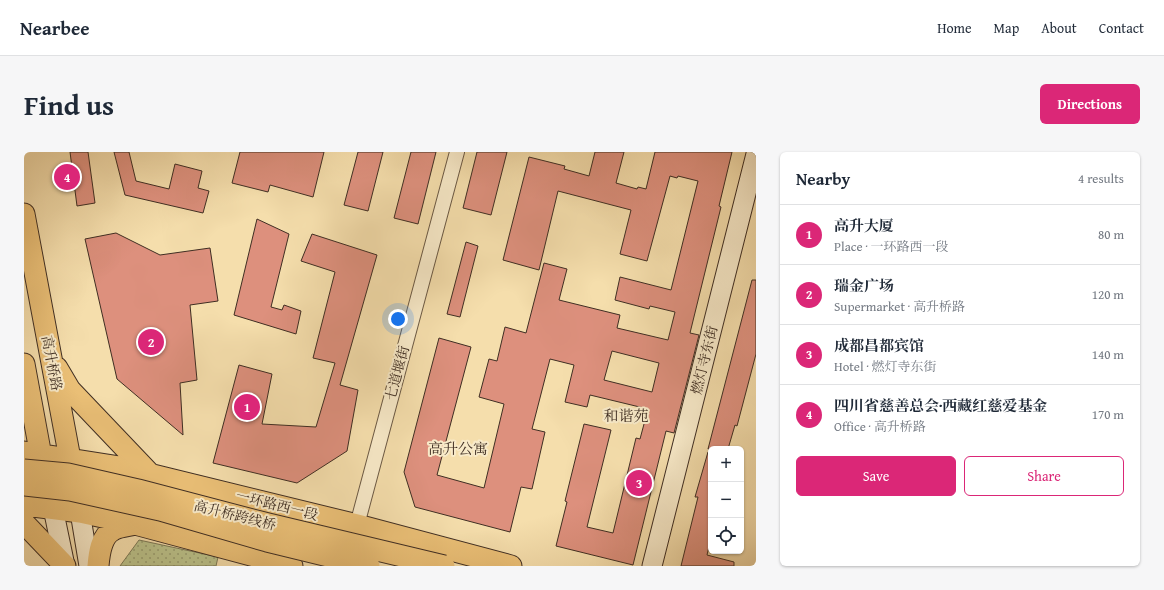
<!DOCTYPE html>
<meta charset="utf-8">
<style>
:root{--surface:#fff;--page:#f6f6f7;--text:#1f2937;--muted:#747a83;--line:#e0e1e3;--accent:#db2777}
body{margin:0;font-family:"Gentium Book Plus","Noto Serif SC",serif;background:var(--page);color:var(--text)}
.controls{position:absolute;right:12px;bottom:12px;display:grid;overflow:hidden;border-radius:6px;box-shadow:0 1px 3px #0004}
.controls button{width:36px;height:36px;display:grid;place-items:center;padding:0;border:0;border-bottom:1px solid var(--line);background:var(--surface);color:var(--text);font:20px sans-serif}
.you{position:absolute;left:374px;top:167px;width:14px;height:14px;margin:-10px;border:3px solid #fff;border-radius:50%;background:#1a73e8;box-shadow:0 0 0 6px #1a73e833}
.badge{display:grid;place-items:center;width:26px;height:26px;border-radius:50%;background:var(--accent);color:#fff;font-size:13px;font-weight:700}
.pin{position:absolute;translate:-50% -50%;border:2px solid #fff;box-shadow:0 1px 4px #0006}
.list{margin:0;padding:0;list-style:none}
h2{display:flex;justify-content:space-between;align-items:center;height:52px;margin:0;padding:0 16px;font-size:17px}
h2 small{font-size:13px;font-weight:400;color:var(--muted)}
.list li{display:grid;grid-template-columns:26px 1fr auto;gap:12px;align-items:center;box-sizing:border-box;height:60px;padding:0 16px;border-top:1px solid var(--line)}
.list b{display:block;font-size:15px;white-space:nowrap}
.list p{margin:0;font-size:13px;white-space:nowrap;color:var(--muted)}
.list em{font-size:13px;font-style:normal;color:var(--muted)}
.actions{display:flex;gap:8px;padding:12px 16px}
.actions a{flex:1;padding:9px 0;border:1px solid var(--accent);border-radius:6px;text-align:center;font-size:14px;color:var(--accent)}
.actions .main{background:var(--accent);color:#fff}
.icon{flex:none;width:22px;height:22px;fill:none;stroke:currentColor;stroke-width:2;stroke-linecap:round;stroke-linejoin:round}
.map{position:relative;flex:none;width:732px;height:414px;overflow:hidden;border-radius:6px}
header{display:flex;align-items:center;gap:24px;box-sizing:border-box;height:56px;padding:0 20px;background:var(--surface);border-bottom:1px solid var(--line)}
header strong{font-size:19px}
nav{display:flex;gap:22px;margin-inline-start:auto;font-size:14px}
.intro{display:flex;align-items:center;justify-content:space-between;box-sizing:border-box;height:96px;padding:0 24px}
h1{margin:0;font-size:28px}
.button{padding:10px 18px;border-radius:6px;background:var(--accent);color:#fff;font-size:14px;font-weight:700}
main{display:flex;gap:24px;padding:0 24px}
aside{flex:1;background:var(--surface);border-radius:6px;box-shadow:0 1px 3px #0004}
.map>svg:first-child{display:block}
.grass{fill:url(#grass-dots);stroke:#7c7856}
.building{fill:#dd907d;stroke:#3f2e23;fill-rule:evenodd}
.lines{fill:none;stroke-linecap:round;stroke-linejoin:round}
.street-casing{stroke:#6c5a45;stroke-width:16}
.secondary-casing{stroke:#3f2e23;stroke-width:21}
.primary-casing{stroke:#3f2e23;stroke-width:23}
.street{stroke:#f8eac9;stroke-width:14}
.secondary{stroke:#f8eac9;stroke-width:19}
.primary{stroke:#eabf76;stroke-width:21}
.primary-bridge-casing{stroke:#3f2e23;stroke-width:23;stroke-linecap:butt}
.primary-bridge{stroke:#eabf76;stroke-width:21}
.labels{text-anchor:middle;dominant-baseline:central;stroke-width:4;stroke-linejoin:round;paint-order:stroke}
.street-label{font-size:14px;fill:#3f2e23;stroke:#f8eac9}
.neighbourhood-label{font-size:15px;fill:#3f2e23;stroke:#f8eac9}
</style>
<header>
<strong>Nearbee</strong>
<nav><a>Home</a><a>Map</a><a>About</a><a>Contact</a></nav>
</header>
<div class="intro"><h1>Find us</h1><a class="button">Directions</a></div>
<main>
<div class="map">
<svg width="732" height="414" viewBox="0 0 732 414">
<defs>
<pattern id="grass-dots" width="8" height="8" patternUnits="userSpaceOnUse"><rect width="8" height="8" fill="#bac18a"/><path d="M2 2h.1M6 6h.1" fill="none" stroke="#999d70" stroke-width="1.8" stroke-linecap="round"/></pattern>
</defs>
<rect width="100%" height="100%" fill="#f5deac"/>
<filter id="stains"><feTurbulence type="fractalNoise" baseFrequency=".005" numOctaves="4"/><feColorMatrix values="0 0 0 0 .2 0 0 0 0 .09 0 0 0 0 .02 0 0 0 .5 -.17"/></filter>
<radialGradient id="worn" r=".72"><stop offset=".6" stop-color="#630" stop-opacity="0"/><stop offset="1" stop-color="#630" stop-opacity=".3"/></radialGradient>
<path class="grass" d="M 115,388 L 194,405 L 192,414 L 96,414 Z"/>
<path class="building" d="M 46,0 L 64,0 L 71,51 L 53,54 Z
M 90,0 L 105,0 L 112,29 L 145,37 L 151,12 L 178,19 L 174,36 L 185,39 L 179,61 L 101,43 Z
M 216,0 L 300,0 L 289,45 L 246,33 L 244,40 L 208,31 Z
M 334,0 L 359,0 L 344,59 L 320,53 Z
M 387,0 L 412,0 L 394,72 L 370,66 Z
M 453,0 L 483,0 L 467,63 L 439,56 Z
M 571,0 L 600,0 L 592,31 L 613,37 L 614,35 L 622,37 L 631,0 L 708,0 L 695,54 L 697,55 L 666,181 L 675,183 L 650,281 L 642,279 L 609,413 L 532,394 L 543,350 L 541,349 L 560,272 L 587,278 L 563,375 L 589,381 L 612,286 L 616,287 L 624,257 L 566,243 L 563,255 L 541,250 L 550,213 L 526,207 L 508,277 L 521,280 L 508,337 L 497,335 L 486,380 L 391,355 L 380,320 L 415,186 L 447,195 L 413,323 L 460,336 L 480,252 L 455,245 L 465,207 L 473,209 L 481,175 L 502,181 L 520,111 L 543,117 L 535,148 L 596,163 L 593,176 L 644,188 L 651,160 L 626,154 L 625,157 L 591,148 L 596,125 L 647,138 L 674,29 L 654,24 L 653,26 L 646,24 L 623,109 L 596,102 L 607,58 L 534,39 L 515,118 L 479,108 L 505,5 L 541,14 L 540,17 L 565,24 ZM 588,199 L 635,211 L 628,240 L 580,228 Z
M 233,67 L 265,82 L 247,155 L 258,158 L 260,153 L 277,159 L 272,182 L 210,163 Z
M 92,81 L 136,103 L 186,96 L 194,149 L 166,153 L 173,228 L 156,231 L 159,283 L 93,227 L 61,87 Z
M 288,82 L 353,103 L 316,233 L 334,238 L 323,299 L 273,331 L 189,311 L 215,213 L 248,222 L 238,272 L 292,275 L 311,211 L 289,206 L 311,120 L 277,109 Z
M 442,90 L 454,94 L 436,165 L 423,162 Z
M 728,128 L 732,128 L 732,202 L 713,274 L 711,273 L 704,297 L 684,297 Z
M 684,300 L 687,300 L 687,386 L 683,403 L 710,410 L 710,414 L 657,414 L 674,345 L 671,345 Z"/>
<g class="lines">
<defs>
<path id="street" d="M 333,373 L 433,0"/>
<path id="secondary" d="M 29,356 L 41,414
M 56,360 L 65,414
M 628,414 L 732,2"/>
<path id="primary" d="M 0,62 L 56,360
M 0,212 L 19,315
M 33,216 L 46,238 L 126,322
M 0,300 L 96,315 L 333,373 L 487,414
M 0,353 L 56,360 L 111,372 L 268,414
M 0,371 L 41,414
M 74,414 C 75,402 77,384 89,378 C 95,374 104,374 111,372"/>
</defs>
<use href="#street" class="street-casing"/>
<use href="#secondary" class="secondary-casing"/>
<use href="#primary" class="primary-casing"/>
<use href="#street" class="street"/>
<use href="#secondary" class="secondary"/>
<use href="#primary" class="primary"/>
<defs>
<path id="primary-bridge" d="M 0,318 L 44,322 L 114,338 L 244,372 L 420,414
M 0,333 L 46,338 L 136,358 L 243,389 L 345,414"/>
</defs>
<use href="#primary-bridge" class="primary-bridge-casing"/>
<use href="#primary-bridge" class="primary-bridge"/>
</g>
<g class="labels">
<g class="street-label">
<text transform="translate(680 208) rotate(-76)">燃灯寺东街</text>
<text transform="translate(28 211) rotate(79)">高升桥路</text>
<text transform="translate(373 221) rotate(-75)">七道堰街</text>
<text transform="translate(253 353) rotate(14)">一环路西一段</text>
<text transform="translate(211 363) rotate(14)">高升桥跨线桥</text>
</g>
<g class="neighbourhood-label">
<text x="602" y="263">和谐苑</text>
<text x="434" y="296">高升公寓</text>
</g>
</g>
<rect width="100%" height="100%" filter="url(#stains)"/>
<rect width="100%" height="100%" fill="url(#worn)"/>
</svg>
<div class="controls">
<button>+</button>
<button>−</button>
<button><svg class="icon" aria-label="locate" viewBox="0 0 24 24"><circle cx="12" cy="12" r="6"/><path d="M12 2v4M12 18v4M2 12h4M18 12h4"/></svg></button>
</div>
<div class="you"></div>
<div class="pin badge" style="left:223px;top:255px">1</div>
<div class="pin badge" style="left:127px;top:190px">2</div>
<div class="pin badge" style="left:615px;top:331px">3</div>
<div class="pin badge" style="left:43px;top:25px">4</div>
</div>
<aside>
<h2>Nearby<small>4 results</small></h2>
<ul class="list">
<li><span class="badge">1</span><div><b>高升大厦</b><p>Place · 一环路西一段</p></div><em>80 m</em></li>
<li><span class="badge">2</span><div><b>瑞金广场</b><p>Supermarket · 高升桥路</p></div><em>120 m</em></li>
<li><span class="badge">3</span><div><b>成都昌都宾馆</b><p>Hotel · 燃灯寺东街</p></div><em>140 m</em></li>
<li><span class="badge">4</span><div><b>四川省慈善总会·西藏红慈爱基金</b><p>Office · 高升桥路</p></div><em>170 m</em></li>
</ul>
<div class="actions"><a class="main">Save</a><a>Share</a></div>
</aside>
</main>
